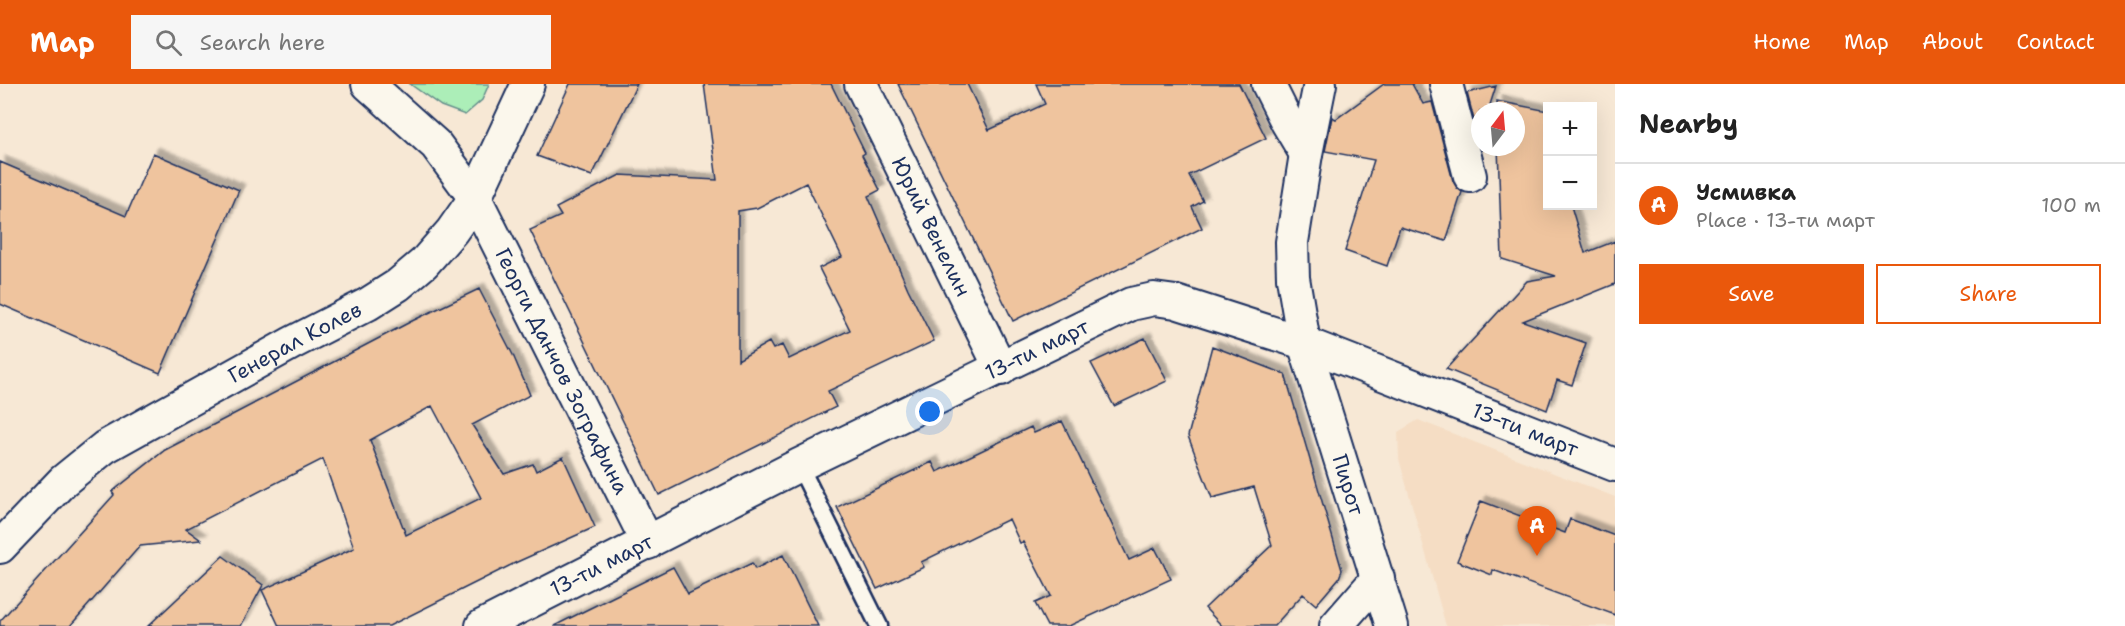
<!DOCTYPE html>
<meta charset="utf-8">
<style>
:root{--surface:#fff;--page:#f6f6f6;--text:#222;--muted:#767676;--line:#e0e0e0;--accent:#ea580c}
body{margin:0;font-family:"Shantell Sans",sans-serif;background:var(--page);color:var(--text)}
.controls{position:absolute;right:18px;top:18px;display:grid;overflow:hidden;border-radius:0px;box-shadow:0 6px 24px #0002}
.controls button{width:54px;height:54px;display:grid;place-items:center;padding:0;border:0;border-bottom:2px solid var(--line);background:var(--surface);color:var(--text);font:30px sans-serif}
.compass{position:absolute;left:1471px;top:18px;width:54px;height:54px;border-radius:50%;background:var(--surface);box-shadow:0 6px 24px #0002;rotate:16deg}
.you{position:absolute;left:930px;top:328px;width:21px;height:21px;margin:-15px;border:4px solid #fff;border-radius:50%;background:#1a73e8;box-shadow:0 0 0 9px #1a73e833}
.badge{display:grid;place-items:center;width:39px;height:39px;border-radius:50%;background:var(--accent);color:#fff;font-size:20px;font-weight:700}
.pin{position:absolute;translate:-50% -50px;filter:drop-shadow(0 2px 3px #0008)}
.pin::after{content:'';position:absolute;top:32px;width:21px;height:18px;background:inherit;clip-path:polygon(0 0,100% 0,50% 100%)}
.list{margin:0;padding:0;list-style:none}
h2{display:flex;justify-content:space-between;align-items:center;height:78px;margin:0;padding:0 24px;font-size:26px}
h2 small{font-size:20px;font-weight:400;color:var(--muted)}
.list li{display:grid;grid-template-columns:39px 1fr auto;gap:18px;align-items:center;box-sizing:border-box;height:84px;padding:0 24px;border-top:2px solid var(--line)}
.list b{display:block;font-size:22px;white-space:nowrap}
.list p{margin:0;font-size:20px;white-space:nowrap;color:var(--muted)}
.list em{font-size:20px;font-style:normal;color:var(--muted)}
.actions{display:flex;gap:12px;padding:18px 24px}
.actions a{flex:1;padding:14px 0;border:2px solid var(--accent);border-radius:0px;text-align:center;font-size:21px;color:var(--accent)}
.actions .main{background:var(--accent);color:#fff}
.icon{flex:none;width:33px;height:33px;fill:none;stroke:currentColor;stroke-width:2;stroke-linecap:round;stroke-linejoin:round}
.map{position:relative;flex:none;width:1615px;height:542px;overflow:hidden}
header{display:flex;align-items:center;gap:36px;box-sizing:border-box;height:84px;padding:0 30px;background:var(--accent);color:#fff}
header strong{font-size:28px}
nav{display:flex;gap:33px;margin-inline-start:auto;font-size:21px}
.search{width:420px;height:54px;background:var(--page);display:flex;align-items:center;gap:15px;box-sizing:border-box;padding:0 21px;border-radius:0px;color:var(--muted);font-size:22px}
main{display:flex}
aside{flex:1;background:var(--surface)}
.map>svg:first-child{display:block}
.built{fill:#f5ddc4}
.green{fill:#aceeb8;stroke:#648e8b;stroke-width:1.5}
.building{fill:#efc49e;stroke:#1b2f5e;stroke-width:1.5;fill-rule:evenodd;filter:url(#shadow)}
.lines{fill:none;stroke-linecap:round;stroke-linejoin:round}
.service-casing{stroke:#1b2f5e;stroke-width:21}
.minor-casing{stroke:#1b2f5e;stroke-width:36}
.service{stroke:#fbf7ec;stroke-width:16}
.minor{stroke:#fbf7ec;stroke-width:32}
.labels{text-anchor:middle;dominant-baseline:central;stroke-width:6;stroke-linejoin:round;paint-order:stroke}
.street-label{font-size:21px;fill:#1b2f5e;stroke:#fbf7ec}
</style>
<header>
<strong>Map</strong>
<div class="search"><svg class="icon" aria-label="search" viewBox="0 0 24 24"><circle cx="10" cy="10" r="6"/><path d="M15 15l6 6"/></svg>Search here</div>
<nav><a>Home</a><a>Map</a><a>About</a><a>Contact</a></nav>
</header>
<main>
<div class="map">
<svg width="1615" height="542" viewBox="0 0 1615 542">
<defs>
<filter id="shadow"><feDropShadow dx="5.5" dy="-5.5" stdDeviation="1.5" flood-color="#0004"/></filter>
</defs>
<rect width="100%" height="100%" fill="#f7e8d5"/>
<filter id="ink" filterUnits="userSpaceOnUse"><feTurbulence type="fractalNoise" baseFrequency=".0167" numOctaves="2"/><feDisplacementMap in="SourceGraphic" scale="12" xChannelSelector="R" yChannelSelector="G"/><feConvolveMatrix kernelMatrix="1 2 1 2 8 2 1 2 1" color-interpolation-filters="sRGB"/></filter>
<g filter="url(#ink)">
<path class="built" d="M 1418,336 L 1615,413 L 1615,542 L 1446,542 L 1399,375 L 1398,348 Z"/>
<path class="green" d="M 410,0 L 489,0 L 482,16 L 465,31 L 441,22 Z"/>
<path class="building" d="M 570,0 L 637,0 L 592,92 L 537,72 Z
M 704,0 L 831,0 L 865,69 L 862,71 L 880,106 L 868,112 L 908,205 L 934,257 L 828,307 L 836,323 L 659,411 L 530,146 L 561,132 L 556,124 L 620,91 L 717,96 ZM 806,99 L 842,173 L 819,184 L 850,246 L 789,275 L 782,261 L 773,265 L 769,258 L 738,276 L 738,127 L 757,124 Z
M 898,0 L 967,0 L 989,46 L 1045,20 L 1036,0 L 1239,0 L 1266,54 L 1189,91 L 1203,117 L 1192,123 L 1202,144 L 1013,237 Z
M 1384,0 L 1412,0 L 1423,20 L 1432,18 L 1453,97 L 1457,104 L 1462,108 L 1446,157 L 1400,143 L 1387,182 L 1345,167 L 1374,76 L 1325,67 L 1332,33 L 1336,35 Z
M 1496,2 L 1488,27 L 1480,27 L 1479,55 L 1467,9 Z
M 1497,17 L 1548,27 L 1548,122 L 1571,122 L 1585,169 L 1615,157 L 1615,200 L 1523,237 L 1586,259 L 1572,301 L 1557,296 L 1547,326 L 1446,285 L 1527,197 L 1556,192 L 1502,175 L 1498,63 L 1516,63 L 1516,27 L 1497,27 Z
M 153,69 L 239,106 L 160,289 L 0,220 L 0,78 L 126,132 Z
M 479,205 L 513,271 L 530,311 L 472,341 L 504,390 L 533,380 L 536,387 L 563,373 L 595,443 L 517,478 L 389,542 L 279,542 L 262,506 L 354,464 L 323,375 L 186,445 L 201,456 L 140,462 L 70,542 L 0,542 L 0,537 L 114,411 L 112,408 L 165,366 L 412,237 ZM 432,322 L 481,414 L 406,451 L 370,356 Z
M 1145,254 L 1167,297 L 1114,322 L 1091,279 Z
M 1212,262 L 1285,290 L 1342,486 L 1339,494 L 1316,521 L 1303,510 L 1274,542 L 1222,542 L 1205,524 L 1272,461 L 1254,403 L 1212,414 L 1188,352 Z
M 1062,337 L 1129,476 L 1155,464 L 1171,495 L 1069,542 L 1047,542 L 1035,519 L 1051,512 L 1023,458 L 1020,459 L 1009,435 L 921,478 L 924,483 L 877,505 L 837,423 L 932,378 L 937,388 L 1031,343 L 1034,349 Z
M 1481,417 L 1565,449 L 1570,435 L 1615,452 L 1615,531 L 1493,486 L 1492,491 L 1457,477 Z
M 783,471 L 818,542 L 554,542 L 673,483 L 688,510 L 752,479 L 755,485 Z
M 223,472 L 263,501 L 241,542 L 148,542 Z"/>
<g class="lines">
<defs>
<path id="service" d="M 799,381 L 879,542"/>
<g id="minor">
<path id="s1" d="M 368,0 L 436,61 L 475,114 L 648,459"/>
<path id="s2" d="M 861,0 L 1001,285"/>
<path d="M 1268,0 L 1287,38 L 1306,70"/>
<path id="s3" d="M 1320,0 L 1306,70 L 1292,158 L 1293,194 L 1304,259 L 1392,542"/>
<path d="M 1446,0 L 1470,92"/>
<path id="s4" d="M 0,463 L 63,397 L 105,363 L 292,259 L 368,220 L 398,201 L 424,179 L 452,147 L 475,114 L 528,0"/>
<path id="s5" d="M 482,542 L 799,381 L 1131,220 L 1154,215 L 1176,218 L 1304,259 L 1615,381"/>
<path d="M 1336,542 L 1378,494"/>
</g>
</defs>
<use href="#service" class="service-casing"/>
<use href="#minor" class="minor-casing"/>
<use href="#service" class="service"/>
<use href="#minor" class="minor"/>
</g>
</g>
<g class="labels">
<g class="street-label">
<text stroke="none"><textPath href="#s2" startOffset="159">Юрий Венелин</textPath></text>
<text stroke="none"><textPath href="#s4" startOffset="362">Генерал Колев</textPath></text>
<text stroke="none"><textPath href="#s5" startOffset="620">13-ти март</textPath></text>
<text stroke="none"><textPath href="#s1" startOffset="351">Георги Данчов Зографина</textPath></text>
<text stroke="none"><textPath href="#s5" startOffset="1142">13-ти март</textPath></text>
<text stroke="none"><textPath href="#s3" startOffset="411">Пирот</textPath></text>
<text stroke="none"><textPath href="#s5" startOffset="134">13-ти март</textPath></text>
</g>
</g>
</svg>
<div class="controls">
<button>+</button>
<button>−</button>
</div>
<svg class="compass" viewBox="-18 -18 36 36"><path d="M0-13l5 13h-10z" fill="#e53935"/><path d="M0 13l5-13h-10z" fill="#767676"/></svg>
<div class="you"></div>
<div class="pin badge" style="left:1537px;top:472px">A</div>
</div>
<aside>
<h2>Nearby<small></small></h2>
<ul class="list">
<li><span class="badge">A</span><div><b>Усмивка</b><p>Place · 13-ти март</p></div><em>100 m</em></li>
</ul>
<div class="actions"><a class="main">Save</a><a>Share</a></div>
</aside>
</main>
